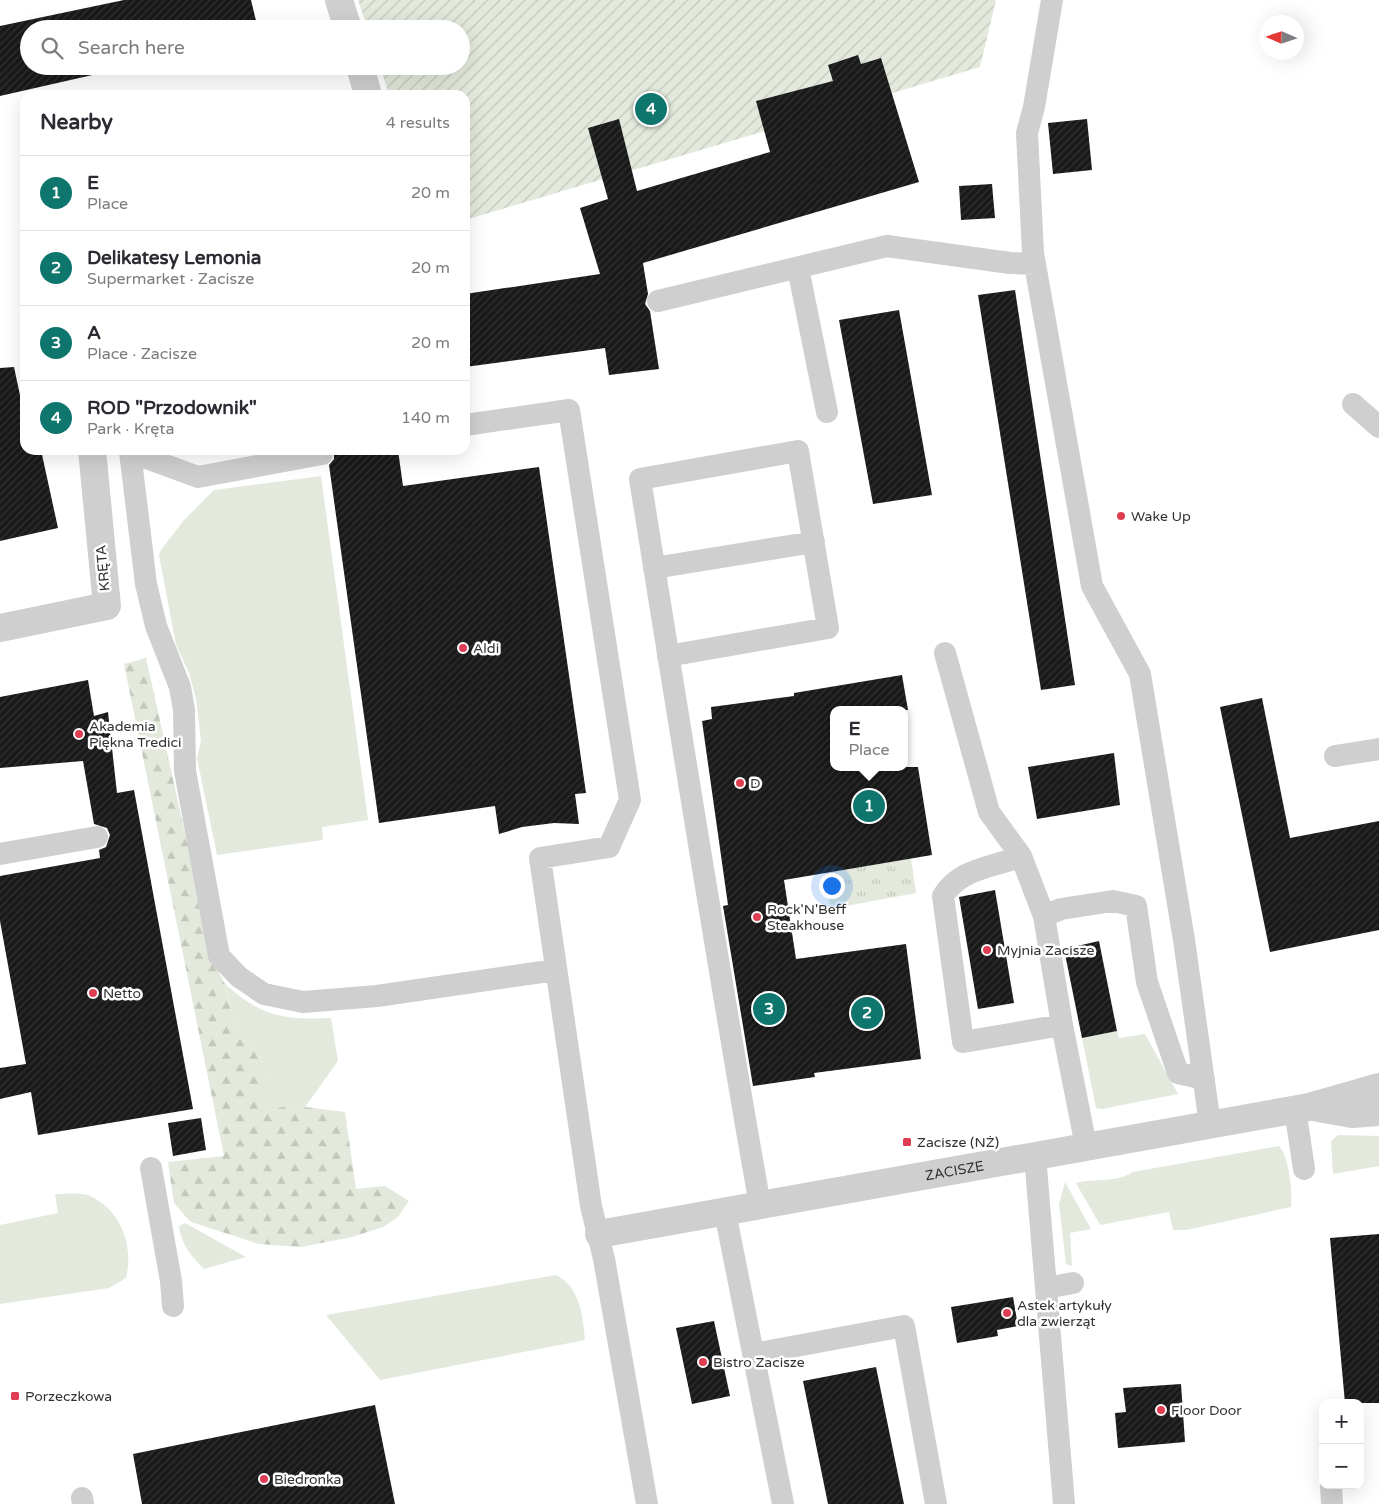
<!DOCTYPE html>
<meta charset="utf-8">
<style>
:root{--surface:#fff;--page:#f7f7f7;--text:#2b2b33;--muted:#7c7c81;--line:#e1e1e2;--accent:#0f766e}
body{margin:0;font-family:"Varela Round",sans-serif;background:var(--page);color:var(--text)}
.controls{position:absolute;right:15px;bottom:15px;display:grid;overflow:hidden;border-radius:10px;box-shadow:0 5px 20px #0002}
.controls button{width:45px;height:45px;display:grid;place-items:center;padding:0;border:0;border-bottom:1px solid var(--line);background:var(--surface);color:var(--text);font:25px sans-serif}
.compass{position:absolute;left:1259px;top:15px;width:45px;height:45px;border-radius:50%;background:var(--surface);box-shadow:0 5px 20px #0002;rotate:273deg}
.you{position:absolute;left:831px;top:885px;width:18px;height:18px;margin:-12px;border:4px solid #fff;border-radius:50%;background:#1a73e8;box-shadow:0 0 0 8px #1a73e833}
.badge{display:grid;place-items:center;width:32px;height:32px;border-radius:50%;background:var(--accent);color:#fff;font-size:16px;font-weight:700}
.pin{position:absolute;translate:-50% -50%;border:2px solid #fff;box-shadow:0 1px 5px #0006}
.popup{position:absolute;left:830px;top:706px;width:78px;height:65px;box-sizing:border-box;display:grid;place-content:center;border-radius:10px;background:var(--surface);filter:drop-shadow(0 1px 4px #0005);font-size:16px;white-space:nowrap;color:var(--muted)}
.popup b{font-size:19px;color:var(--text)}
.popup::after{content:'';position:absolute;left:50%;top:100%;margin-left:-10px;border:10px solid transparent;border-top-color:var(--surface)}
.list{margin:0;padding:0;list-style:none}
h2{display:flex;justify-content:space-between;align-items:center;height:65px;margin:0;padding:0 20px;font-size:21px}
h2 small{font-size:16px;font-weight:400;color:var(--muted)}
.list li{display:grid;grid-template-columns:32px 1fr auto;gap:15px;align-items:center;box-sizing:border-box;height:75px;padding:0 20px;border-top:1px solid var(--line)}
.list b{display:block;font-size:19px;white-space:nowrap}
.list p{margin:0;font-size:16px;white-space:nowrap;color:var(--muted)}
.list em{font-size:16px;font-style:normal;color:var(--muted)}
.icon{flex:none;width:28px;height:28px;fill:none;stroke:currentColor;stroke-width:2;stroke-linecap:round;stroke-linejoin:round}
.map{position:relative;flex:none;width:1379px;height:1504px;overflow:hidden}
.search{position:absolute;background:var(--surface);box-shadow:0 5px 20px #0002;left:20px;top:20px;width:450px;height:55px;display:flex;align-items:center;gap:12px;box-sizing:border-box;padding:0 18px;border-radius:28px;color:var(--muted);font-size:19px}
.panel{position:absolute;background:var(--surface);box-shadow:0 5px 20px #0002;left:20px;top:90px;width:450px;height:365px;border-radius:15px}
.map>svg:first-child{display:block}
.grass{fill:#e3e9dc}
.forest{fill:url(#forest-firs)}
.park{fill:url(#park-tufts)}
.garden{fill:url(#garden-furrows)}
.building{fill:url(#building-hatch)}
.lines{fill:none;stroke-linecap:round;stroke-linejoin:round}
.service{stroke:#cfcfcf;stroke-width:22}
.minor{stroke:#cfcfcf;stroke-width:28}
.tertiary{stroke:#cfcfcf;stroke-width:28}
.poi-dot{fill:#df3e52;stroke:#fff;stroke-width:2}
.labels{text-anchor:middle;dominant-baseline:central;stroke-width:5;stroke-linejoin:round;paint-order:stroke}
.poi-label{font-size:14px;fill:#323232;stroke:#fff;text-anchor:start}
.street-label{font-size:14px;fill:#323232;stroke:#fff}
</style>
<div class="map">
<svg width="1379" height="1504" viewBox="0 0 1379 1504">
<defs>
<pattern id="forest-firs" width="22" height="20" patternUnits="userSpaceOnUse" patternTransform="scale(1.25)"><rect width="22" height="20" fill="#e3e9dc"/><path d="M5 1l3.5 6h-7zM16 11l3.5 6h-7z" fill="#c3c8bd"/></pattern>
<pattern id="park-tufts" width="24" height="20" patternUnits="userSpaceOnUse" patternTransform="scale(1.25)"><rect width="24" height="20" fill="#e3e9dc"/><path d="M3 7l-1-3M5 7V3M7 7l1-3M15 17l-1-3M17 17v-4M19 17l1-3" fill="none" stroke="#c3c8bd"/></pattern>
<pattern id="garden-furrows" width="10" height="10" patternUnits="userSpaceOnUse" patternTransform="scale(1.25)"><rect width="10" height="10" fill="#e3e9dc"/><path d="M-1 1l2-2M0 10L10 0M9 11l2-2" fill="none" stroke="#c3c8bd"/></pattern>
<pattern id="building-hatch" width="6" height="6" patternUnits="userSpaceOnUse" patternTransform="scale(1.25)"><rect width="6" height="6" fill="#191919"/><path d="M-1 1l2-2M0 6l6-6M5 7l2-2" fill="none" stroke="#323232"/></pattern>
</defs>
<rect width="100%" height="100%" fill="#fff"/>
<path class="grass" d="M 321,476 L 368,820 L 322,827 L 323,840 L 217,855 L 197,758 L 201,741 L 196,699 L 189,673 L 176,645 L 159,555 L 161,550 L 184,520 L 214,490 Z
M 225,984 C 263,1017 281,1020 331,1018 L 338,1061 L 305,1107 L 289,1105 L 268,1111 L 252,1098 L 265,1076 L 260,1055 L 237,1034 Z
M 1117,1031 L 1119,1038 L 1145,1034 L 1178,1094 L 1102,1109 L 1096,1108 L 1082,1038 Z
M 1338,1135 L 1379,1136 L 1379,1166 L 1333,1174 L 1331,1141 Z
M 1279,1146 C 1289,1157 1293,1192 1291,1207 L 1186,1230 L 1173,1230 L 1169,1212 L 1100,1225 L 1076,1183 C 1094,1178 1116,1183 1133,1172 Z
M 1065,1182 L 1091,1229 L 1070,1233 L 1072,1266 L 1066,1264 L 1059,1204 Z
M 55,1194 C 65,1194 81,1192 90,1196 C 121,1210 134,1246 126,1278 L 109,1288 L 0,1304 L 0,1225 L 58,1213 Z
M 185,1223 L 246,1257 L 204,1269 C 191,1256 181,1244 179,1226 Z
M 556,1275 C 580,1287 583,1316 585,1340 L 380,1380 L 326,1315 Z"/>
<path class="forest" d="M 146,658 L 214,963 L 225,984 L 237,1034 L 260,1055 L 265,1076 L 253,1098 L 268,1111 L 289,1105 L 345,1112 L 356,1189 L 385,1186 L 409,1201 L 398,1217 L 383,1227 L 352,1237 L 301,1247 L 259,1244 L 191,1222 L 174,1203 L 168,1162 L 224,1156 L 124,664 Z"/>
<path class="park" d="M 911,858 L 916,893 L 830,909 L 826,873 Z"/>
<path class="garden" d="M 358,0 L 996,0 L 980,67 L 465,220 L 465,95 L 389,95 L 380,66 L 461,66 L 461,29 L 368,29 Z"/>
<path class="building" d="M 124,0 L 251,0 L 258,29 L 29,29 L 29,66 L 132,66 L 0,96 L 0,26 Z
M 858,55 L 861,64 L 881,58 L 919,182 L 643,263 L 648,294 L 645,304 L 650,311 L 659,369 L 609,375 L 605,348 L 465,367 L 465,294 L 600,274 L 580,208 L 608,199 L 588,128 L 619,119 L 637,191 L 770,152 L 756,101 L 833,81 L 828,65 Z
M 1087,119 L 1092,170 L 1053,174 L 1048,123 Z
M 992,184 L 995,218 L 961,220 L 959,186 Z
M 1015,290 L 1075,685 L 1041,690 L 978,295 Z
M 899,310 L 932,495 L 873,504 L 839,320 Z
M 14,367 L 25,419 L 25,450 L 41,450 L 58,528 L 0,541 L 0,368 Z
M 334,450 L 398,450 L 403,486 L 539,467 L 586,793 L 575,794 L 579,824 L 554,823 L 522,827 L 499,834 L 495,806 L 379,823 L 329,465 L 334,459 Z
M 902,675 L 908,710 L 834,710 L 834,767 L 918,767 L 932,855 L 784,880 L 796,959 L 906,944 L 921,1059 L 814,1073 L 815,1077 L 753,1086 L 723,906 L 728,905 L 702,721 L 712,719 L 711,707 L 794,696 L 794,693 Z
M 88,680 L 94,716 L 108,712 L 117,793 L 134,790 L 193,1109 L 38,1135 L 31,1092 L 0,1099 L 0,1068 L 26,1064 L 0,921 L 0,876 L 100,858 L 99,850 L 106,847 L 110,835 L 107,828 L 94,824 L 83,761 L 0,768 L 0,697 Z
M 1262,698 L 1290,838 L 1379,821 L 1379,930 L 1270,952 L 1220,707 Z
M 1114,753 L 1120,805 L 1037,819 L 1028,767 Z
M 995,890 L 1014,1003 L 978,1009 L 959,897 Z
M 1099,941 L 1117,1031 L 1082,1038 L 1064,949 Z
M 201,1118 L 206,1150 L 173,1156 L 168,1123 Z
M 1379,1234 L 1379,1403 L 1345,1403 L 1330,1238 Z
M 1013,1297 L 1018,1326 L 997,1330 L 998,1336 L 957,1343 L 951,1307 Z
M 714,1321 L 730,1396 L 692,1404 L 676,1328 Z
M 876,1367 L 904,1504 L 828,1504 L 803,1381 Z
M 1181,1384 L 1185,1442 L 1118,1448 L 1115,1413 L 1126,1412 L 1123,1388 Z
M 375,1405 L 395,1504 L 142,1504 L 133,1454 Z"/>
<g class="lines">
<path class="service" d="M 1052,0 L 1034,107 L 1027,133 L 1033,253 L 1092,586 L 1140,674 L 1184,940 L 1210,1124
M 798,268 L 827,412
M 658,301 L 887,246 L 1010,263 L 1035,264
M 1353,404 L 1379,427
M 465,425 L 569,410 L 630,800 L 609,847 L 540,858 L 591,1206 L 604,1259 L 647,1504
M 144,450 L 130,452 L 146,584 L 156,626 L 180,687 L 184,710 L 185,771 L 219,956 L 239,977 L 264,994 L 303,1002 L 377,996 L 556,970
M 130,452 L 198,477 L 322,454
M 654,568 L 814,542
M 945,653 L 989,812 L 1021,856
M 668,656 L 828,628 L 798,451 L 640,479 C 679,721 717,963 760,1205
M 1335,756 L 1379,749
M 0,854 L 97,837
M 1044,916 L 1061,909 L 1113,901 L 1136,906 L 1147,982 L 1178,1073 L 1204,1079
M 1062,1025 L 963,1042 L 943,896 C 960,868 992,868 1021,856 L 1044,916 L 1062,1025 L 1086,1146
M 1295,1109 L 1304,1169
M 1035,1156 L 1064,1504
M 151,1168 L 171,1281 L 173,1306
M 725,1212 L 783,1504
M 1046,1288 L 1073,1283
M 753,1354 L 904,1326 L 936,1504
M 1331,1485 L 1332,1504
M 82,1498 L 83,1504"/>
<path class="minor" d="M 339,0 L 348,29
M 360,66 L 368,95
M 0,628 L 107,606 L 92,450"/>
<g class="tertiary">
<path d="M 1318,1108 L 1352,1114 L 1379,1112"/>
<path id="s1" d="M 599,1234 L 1309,1107 L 1379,1087"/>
</g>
</g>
<g class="poi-dot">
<circle cx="1121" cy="516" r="5"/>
<circle cx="463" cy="648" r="5"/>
<circle cx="79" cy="734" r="5"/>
<circle cx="740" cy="783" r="5"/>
<circle cx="757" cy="917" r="5"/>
<circle cx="987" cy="950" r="5"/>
<circle cx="93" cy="993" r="5"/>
<rect x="902" y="1137" width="10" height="10" rx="2.5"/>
<circle cx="1007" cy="1313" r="5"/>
<circle cx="703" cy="1362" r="5"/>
<rect x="10" y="1391" width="10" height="10" rx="2.5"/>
<circle cx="1161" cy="1410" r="5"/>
<circle cx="264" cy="1479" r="5"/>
</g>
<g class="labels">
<g class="poi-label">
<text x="1131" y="516">Wake Up</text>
<text x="473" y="648">Aldi</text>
<text x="89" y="726">Akademia<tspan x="89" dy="16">Piękna Tredici</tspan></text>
<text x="750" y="783">D</text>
<text x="767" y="909">Rock'N'Beff<tspan x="767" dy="16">Steakhouse</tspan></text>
<text x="997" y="950">Myjnia Zacisze</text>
<text x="103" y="993">Netto</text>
<text x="917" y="1142">Zacisze (NŻ)</text>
<text x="1017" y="1305">Astek artykuły<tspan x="1017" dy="16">dla zwierząt</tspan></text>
<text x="713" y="1362">Bistro Zacisze</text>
<text x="25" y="1396">Porzeczkowa</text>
<text x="1171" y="1410">Floor Door</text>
<text x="274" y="1479">Biedronka</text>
</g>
<g class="street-label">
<text transform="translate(103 568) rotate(-95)">KRĘTA</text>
<text stroke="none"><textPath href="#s1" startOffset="361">ZACISZE</textPath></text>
</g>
</g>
</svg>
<div class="controls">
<button>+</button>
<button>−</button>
</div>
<svg class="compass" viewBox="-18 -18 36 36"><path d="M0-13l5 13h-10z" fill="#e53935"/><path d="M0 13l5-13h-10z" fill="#7c7c81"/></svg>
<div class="you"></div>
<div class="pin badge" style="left:869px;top:806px">1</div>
<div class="popup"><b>E</b>Place</div>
<div class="pin badge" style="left:867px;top:1013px">2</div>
<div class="pin badge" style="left:769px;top:1009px">3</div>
<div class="pin badge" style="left:651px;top:109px">4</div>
<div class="search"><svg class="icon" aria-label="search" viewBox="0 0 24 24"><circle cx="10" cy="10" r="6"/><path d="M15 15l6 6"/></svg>Search here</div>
<section class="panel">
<h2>Nearby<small>4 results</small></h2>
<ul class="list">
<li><span class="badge">1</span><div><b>E</b><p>Place</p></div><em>20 m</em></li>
<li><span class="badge">2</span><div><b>Delikatesy Lemonia</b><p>Supermarket · Zacisze</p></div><em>20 m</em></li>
<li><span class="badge">3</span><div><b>A</b><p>Place · Zacisze</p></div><em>20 m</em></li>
<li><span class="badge">4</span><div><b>ROD &quot;Przodownik&quot;</b><p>Park · Kręta</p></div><em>140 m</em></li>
</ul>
</section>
</div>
